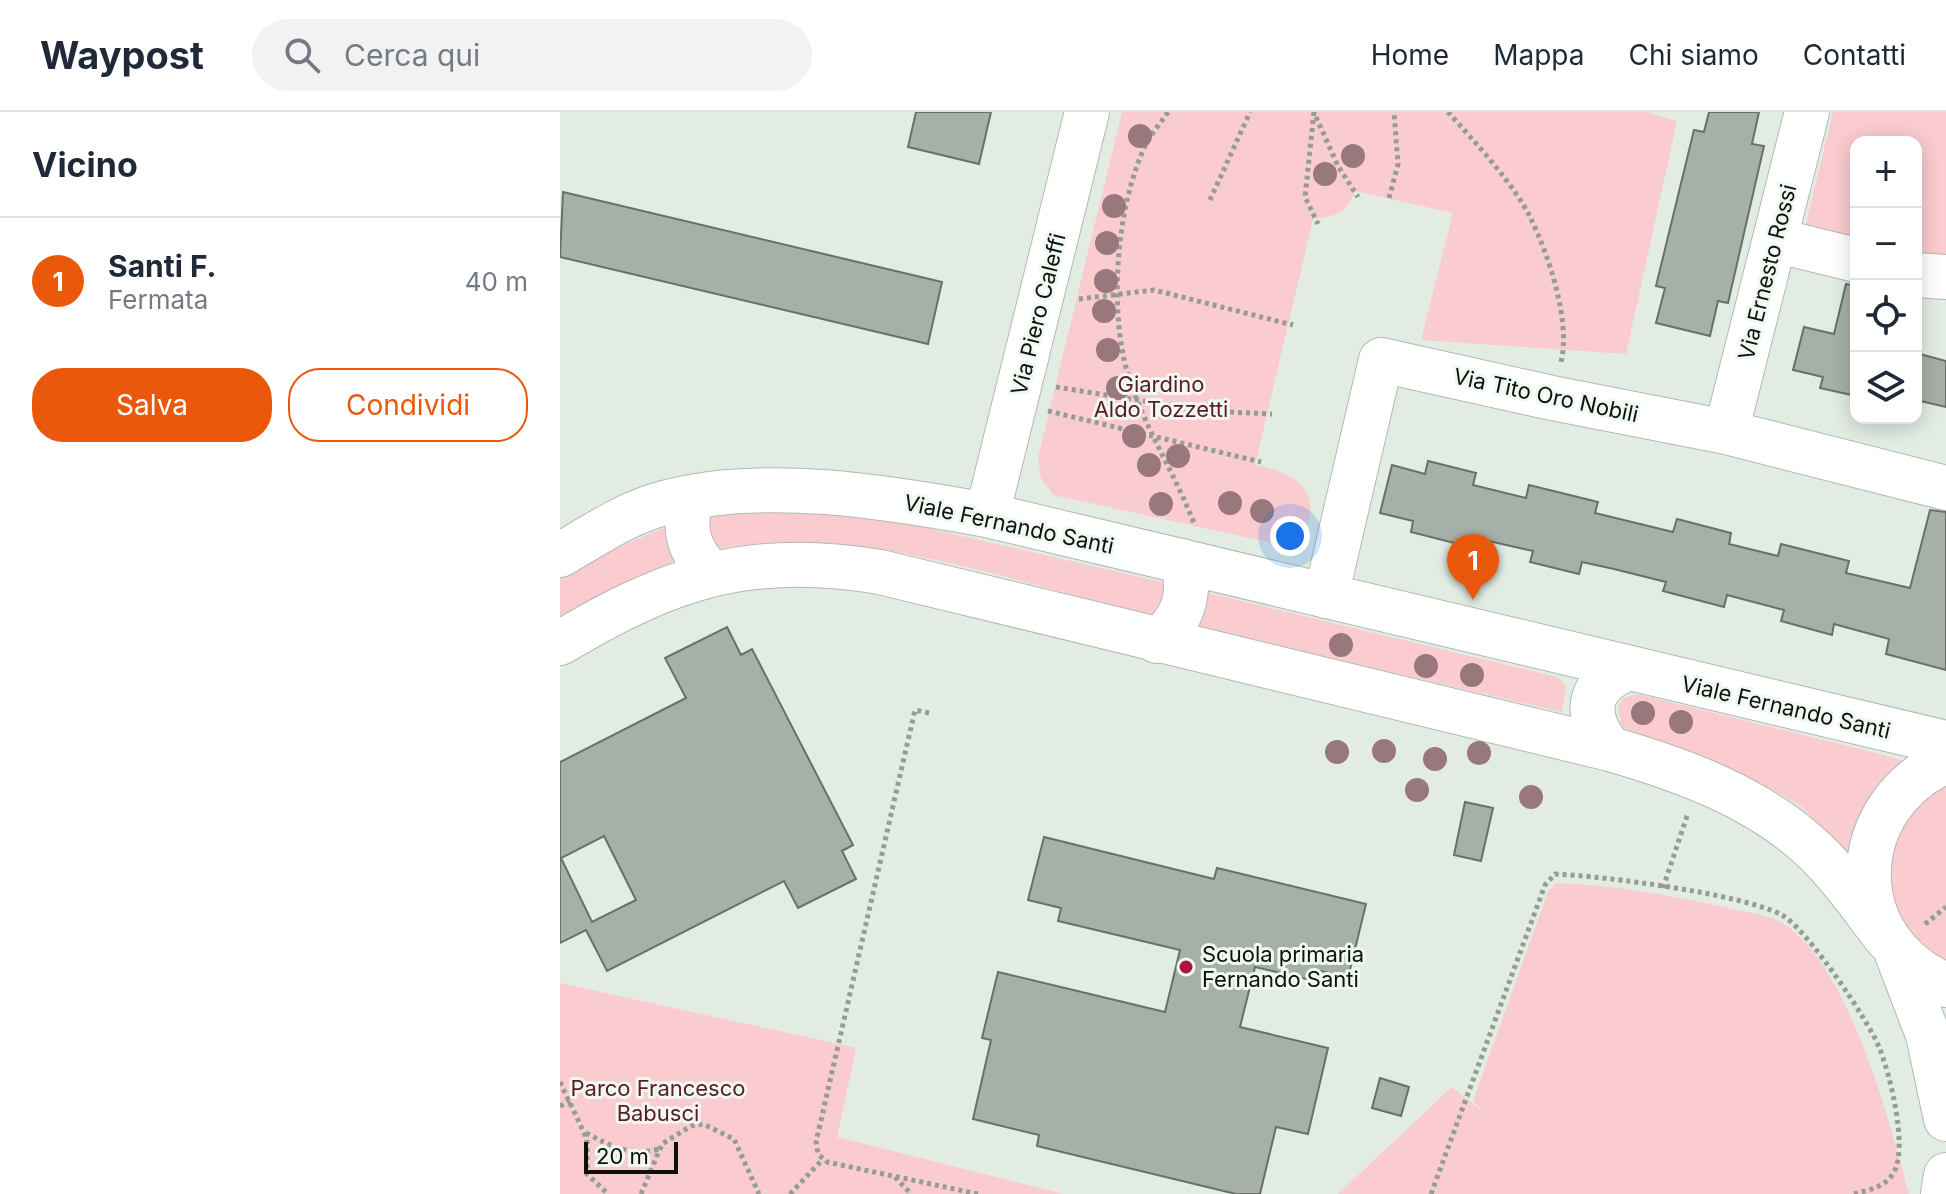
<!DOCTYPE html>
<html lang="it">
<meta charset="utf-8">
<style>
:root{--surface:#fff;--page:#f2f2f3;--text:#1f2937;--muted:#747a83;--line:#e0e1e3;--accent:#ea580c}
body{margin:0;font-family:Inter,sans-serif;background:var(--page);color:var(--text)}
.controls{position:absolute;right:24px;top:24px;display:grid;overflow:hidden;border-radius:16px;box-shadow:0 4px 20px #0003}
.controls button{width:72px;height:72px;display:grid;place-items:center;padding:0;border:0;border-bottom:2px solid var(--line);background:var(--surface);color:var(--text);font:40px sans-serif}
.scale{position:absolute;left:24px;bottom:20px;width:94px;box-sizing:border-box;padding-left:8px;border:4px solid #0e120f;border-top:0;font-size:22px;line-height:28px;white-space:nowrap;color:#0e120f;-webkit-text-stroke:6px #eff9f1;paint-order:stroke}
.you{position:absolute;left:730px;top:424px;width:28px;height:28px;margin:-20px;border:6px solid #fff;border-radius:50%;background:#1a73e8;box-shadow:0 0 0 12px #1a73e833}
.badge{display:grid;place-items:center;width:52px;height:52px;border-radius:50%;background:var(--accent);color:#fff;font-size:26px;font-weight:700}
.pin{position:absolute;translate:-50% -66px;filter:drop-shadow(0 2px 4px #0008)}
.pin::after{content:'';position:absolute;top:42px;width:28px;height:24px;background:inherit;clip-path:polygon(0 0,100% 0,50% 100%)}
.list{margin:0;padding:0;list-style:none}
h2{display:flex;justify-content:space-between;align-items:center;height:104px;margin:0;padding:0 32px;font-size:34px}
h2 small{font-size:26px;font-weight:400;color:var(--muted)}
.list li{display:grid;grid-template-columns:52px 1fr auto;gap:24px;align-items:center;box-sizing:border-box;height:128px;padding:0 32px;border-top:2px solid var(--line)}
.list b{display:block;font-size:30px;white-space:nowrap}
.list p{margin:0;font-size:26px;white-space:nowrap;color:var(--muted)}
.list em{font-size:26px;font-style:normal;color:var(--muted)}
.actions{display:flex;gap:16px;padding:24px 32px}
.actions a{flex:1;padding:18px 0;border:2px solid var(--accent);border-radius:32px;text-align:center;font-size:28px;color:var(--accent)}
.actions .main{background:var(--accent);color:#fff}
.icon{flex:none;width:44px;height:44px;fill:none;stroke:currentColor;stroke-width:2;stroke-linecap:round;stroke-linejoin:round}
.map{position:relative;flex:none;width:1386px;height:1082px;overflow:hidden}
header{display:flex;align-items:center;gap:48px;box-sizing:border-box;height:112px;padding:0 40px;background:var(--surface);border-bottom:2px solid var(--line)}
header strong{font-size:38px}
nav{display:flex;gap:44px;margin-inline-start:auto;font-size:28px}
.search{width:560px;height:72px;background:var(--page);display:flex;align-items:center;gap:20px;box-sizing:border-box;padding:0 28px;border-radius:44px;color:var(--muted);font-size:30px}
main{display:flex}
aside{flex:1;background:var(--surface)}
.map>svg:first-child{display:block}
.green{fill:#facbcf}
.building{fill:#a7b0a8;stroke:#687069;stroke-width:2;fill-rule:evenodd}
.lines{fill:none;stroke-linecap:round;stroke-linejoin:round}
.minor-casing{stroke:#b0bab2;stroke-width:46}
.path{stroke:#949c95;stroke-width:5;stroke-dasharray:4 4;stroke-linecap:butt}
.minor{stroke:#fff;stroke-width:44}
.tree{fill:#98787c}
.poi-dot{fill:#ab1540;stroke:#eff9f1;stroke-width:3}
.labels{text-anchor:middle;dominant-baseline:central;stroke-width:6;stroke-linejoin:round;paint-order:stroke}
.street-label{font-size:22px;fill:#0e120f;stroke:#eff9f1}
.park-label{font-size:22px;fill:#5c1a27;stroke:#eff9f1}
.poi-label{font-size:22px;fill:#0e120f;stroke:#eff9f1;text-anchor:start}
</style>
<header>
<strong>Waypost</strong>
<div class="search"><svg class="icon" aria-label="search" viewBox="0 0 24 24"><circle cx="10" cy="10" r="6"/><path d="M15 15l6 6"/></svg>Cerca qui</div>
<nav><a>Home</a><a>Mappa</a><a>Chi siamo</a><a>Contatti</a></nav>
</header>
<main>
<aside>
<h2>Vicino<small></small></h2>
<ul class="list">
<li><span class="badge">1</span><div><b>Santi F.</b><p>Fermata</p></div><em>40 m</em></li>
</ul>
<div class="actions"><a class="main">Salva</a><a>Condividi</a></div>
</aside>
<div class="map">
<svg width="1386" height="1082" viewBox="0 0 1386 1082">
<rect width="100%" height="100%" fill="#e2ece3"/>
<path class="green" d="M 562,0 L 1085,0 L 1117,9 L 1066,242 L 861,228 L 893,101 L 795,79 C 787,102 776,104 753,107 L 695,353 C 724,359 750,366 751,401 C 745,419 737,430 718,432 L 493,383 L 481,366 L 478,346 Z
M 1273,0 L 1386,0 L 1386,152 L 1356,152 L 1356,30 L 1296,30 L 1296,137 L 1243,124 Z
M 189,398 L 267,398 L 345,411 L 606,471 L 597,506 C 493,479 370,438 263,431 C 226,428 190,432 153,437 L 147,427 L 149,405 Z
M 106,415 L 107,429 L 117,448 L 65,470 L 0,507 L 0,465 L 40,443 Z
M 644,480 L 997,565 L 1006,573 L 1002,600 L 637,515 L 644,501 Z
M 1077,582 L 1324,643 L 1349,651 C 1307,679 1297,696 1294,747 L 1241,694 L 1214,678 L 1062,615 L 1058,595 L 1064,586 Z
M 1386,667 L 1386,858 L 1360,840 L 1328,783 L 1335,719 Z
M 996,771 C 1055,773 1115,784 1172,797 C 1185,800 1202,802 1214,807 C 1286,838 1330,1012 1349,1082 L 778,1082 L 892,975 L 926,1002 L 913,989 L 988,780 Z
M 0,871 L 296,936 L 277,1025 L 504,1082 L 0,1082 Z"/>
<path class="building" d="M 356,0 L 431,0 L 419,52 L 348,35 Z
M 1149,0 L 1199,0 L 1192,32 L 1204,34 L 1168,191 L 1158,189 L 1150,224 L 1096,211 L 1105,176 L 1096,174 L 1134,18 L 1144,20 Z
M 3,80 L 382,170 L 368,232 L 0,145 Z
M 1286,172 L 1296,174 L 1296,284 L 1260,276 L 1263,265 L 1233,258 L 1244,215 L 1274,222 Z
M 1356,241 L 1386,249 L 1386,295 L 1356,288 Z
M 868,349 L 916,361 L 913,373 L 966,386 L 969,373 L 1038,390 L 1035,401 L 1113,420 L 1117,407 L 1171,421 L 1169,432 L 1218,444 L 1221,432 L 1289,449 L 1286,461 L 1350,476 L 1370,398 L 1386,400 L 1386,558 L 1326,542 L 1329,527 L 1274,512 L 1272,523 L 1221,509 L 1224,498 L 1167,483 L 1164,495 L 1103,479 L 1106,470 L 1054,457 L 1022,450 L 1019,462 L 970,450 L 973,439 L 920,427 L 918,437 L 851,420 L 853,409 L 820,401 L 832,353 L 865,362 Z
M 167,515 L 181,543 L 192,537 L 293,733 L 282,739 L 296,767 L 238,796 L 224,769 L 47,859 L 26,818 L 0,831 L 0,650 L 126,586 L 105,546 ZM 44,724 L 76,788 L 32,810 L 1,746 Z
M 905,690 L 933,696 L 921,749 L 894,743 Z
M 484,725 L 654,767 L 657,756 L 806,792 L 788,866 L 757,858 L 755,869 L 695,855 L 680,915 L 768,936 L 748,1022 L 716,1015 L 700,1082 L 676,1082 L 477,1034 L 479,1023 L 413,1007 L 431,928 L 422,926 L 438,860 L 605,900 L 620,838 L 498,809 L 501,796 L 468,788 Z
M 820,966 L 849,975 L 841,1004 L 812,996 Z"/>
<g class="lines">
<defs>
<path id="minor" d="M 1215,128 L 1296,148
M 1356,163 L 1386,165
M 1166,320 L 1247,0
M 132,385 C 122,416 128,439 152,462
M 427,403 L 527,0
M 0,443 C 33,424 66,401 104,391 C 203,364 328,385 427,403 L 1386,631
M 766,484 L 821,248 L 992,286 L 1166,320 L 1386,376
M 597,529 C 623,509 632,480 622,449
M 0,531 C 110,465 191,438 320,460 L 1050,637 C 1124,658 1202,687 1257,741 C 1284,767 1304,798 1327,827
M 1050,637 C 1024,604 1025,575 1066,557
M 1386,649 C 1284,695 1282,829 1386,873
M 1337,842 L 1368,923 L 1386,1007
M 1383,1082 L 1386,1063"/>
</defs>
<use href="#minor" class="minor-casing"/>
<path class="path" d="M 608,0 C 601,10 593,20 587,30 C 555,94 547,208 572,275 C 589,323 617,366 635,414
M 754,0 L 745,85 L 758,112
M 888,0 C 914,29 955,73 971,107 C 989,144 1011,210 1001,250
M 756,5 L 778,54 L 798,85
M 829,86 L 838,52 L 834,0
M 650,88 L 690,0
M 519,187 L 594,178 L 733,213
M 496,275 L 646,299 L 712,302
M 488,299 L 701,350
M 369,601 L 355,598 L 256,1030 L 258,1042 L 267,1050 L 418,1082
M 1103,776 L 1128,701
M 1365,812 L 1386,795
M 0,970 L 27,1027 L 27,1062 L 48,1082
M 0,994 L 10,989
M 26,1021 C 51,1034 70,1045 99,1037
M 335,1065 L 351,1082
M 81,1082 L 102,1032 L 131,1014 L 143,1012 L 174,1027 L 199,1082
M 230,1082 L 263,1047
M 871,1082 L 985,773 L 995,762 C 1043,764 1183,782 1222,803 C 1247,817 1308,908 1319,935 C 1330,962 1348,1034 1334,1060 C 1326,1075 1309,1078 1293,1082"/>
<use href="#minor" class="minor"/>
</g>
<g class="tree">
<circle cx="580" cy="24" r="12"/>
<circle cx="793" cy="44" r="12"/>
<circle cx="765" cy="62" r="12"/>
<circle cx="554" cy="94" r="12"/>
<circle cx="547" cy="131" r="12"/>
<circle cx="546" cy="169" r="12"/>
<circle cx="544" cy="199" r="12"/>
<circle cx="548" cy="238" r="12"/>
<circle cx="558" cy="276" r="12"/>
<circle cx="574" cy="324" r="12"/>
<circle cx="618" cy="344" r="12"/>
<circle cx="589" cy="353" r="12"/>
<circle cx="670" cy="391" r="12"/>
<circle cx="601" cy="392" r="12"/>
<circle cx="702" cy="399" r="12"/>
<circle cx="781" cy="533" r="12"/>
<circle cx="866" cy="554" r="12"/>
<circle cx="912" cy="563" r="12"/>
<circle cx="1083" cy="601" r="12"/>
<circle cx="1121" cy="610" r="12"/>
<circle cx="824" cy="639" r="12"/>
<circle cx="777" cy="640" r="12"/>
<circle cx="919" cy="641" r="12"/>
<circle cx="875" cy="647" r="12"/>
<circle cx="857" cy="678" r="12"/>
<circle cx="971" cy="685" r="12"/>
</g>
<circle class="poi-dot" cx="626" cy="855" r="8"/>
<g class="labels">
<g class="street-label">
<text transform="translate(1207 160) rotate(-76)">Via Ernesto Rossi</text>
<text transform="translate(478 202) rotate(-76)">Via Piero Caleffi</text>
<text transform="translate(986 283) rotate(12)">Via Tito Oro Nobili</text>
<text transform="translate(449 412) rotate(12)">Viale Fernando Santi</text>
<text transform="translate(1226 595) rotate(13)">Viale Fernando Santi</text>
</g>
<g class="park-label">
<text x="601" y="272">Giardino<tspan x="601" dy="25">Aldo Tozzetti</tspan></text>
<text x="98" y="976">Parco Francesco<tspan x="98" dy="25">Babusci</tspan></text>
</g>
<g class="poi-label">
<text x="642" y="842">Scuola primaria<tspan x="642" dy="25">Fernando Santi</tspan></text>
</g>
</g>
</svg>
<div class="controls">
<button>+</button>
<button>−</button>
<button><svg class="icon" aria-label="locate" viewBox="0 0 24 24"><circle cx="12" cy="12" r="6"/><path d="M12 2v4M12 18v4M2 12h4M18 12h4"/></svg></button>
<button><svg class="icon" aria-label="layers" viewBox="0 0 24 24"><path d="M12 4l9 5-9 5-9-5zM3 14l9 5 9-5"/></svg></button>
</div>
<div class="scale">20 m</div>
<div class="you"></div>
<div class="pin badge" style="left:913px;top:488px">1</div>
</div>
</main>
